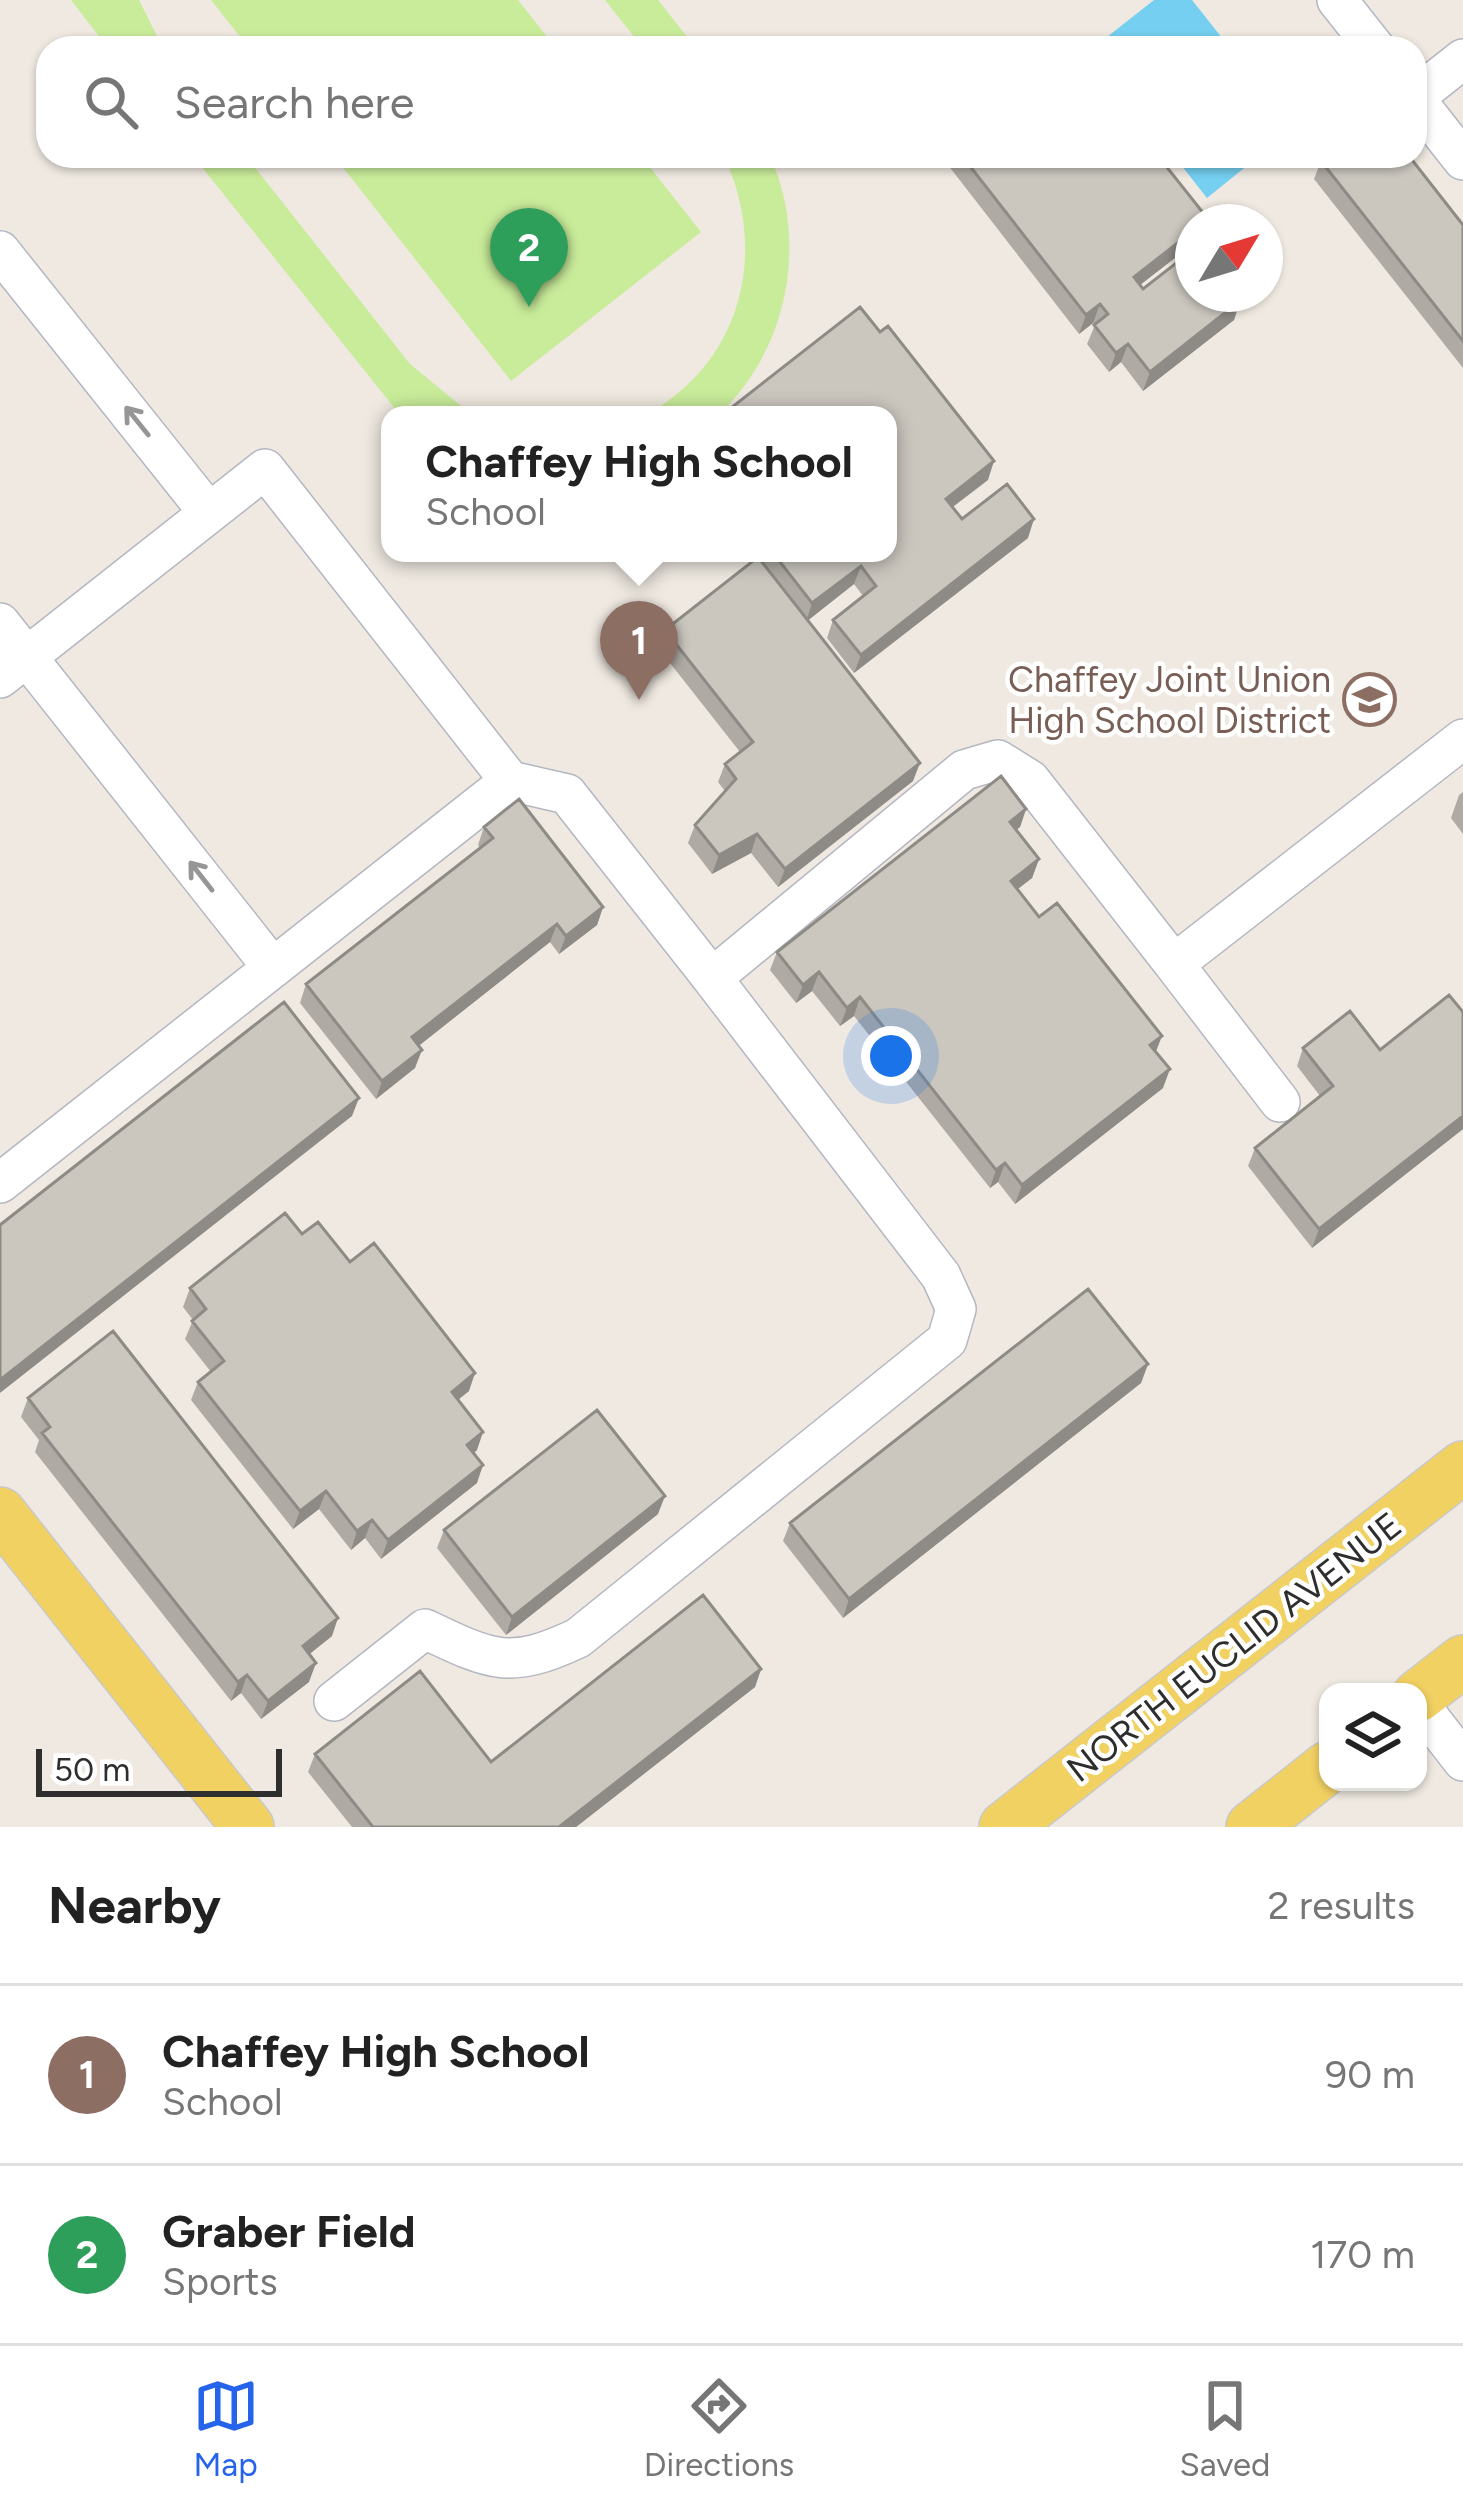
<!DOCTYPE html>
<style>
:root{--surface:#fff;--page:#f2f2f2;--text:#222;--muted:#767676;--line:#e0e0e0;--accent:#2563eb}
body{margin:0;font-family:Figtree,sans-serif;background:var(--page);color:var(--text)}
.controls{position:absolute;right:36px;bottom:36px;display:grid;overflow:hidden;border-radius:24px;box-shadow:0 3px 9px #0004}
.controls button{width:108px;height:108px;display:grid;place-items:center;padding:0;border:0;border-bottom:3px solid var(--line);background:var(--surface);color:var(--text);font:60px sans-serif}
.compass{position:absolute;left:1175px;top:204px;width:108px;height:108px;border-radius:50%;background:var(--surface);box-shadow:0 3px 9px #0004;rotate:52deg}
.scale{position:absolute;left:36px;bottom:30px;width:246px;box-sizing:border-box;padding-left:12px;border:6px solid #2e2e2e;border-top:0;font-size:33px;line-height:42px;white-space:nowrap;color:#2e2e2e;-webkit-text-stroke:9px #fff;paint-order:stroke}
.you{position:absolute;left:891px;top:1056px;width:42px;height:42px;margin:-30px;border:9px solid #fff;border-radius:50%;background:#1a73e8;box-shadow:0 0 0 18px #1a73e833}
.badge{display:grid;place-items:center;width:78px;height:78px;border-radius:50%;background:var(--accent);color:#fff;font-size:39px;font-weight:700}
.pin{position:absolute;translate:-50% -99px;filter:drop-shadow(0 3px 6px #0008)}
.pin::after{content:'';position:absolute;top:63px;width:42px;height:36px;background:inherit;clip-path:polygon(0 0,100% 0,50% 100%)}
.popup{position:absolute;left:381px;top:406px;width:516px;height:156px;box-sizing:border-box;display:grid;place-content:center;border-radius:24px;background:var(--surface);filter:drop-shadow(0 3px 9px #0005);font-size:39px;white-space:nowrap;color:var(--muted)}
.popup b{font-size:45px;color:var(--text)}
.popup::after{content:'';position:absolute;left:50%;top:100%;margin-left:-24px;border:24px solid transparent;border-top-color:var(--surface)}
.list{margin:0;padding:0;list-style:none}
h2{display:flex;justify-content:space-between;align-items:center;height:156px;margin:0;padding:0 48px;font-size:51px}
h2 small{font-size:39px;font-weight:400;color:var(--muted)}
.list li{display:grid;grid-template-columns:78px 1fr auto;gap:36px;align-items:center;box-sizing:border-box;height:180px;padding:0 48px;border-top:3px solid var(--line)}
.list b{display:block;font-size:45px;white-space:nowrap}
.list p{margin:0;font-size:39px;white-space:nowrap;color:var(--muted)}
.list em{font-size:39px;font-style:normal;color:var(--muted)}
.icon{flex:none;width:66px;height:66px;fill:none;stroke:currentColor;stroke-width:2;stroke-linecap:round;stroke-linejoin:round}
.map{position:relative;flex:none;width:1463px;height:1827px;overflow:hidden}
.search{position:absolute;background:var(--surface);box-shadow:0 3px 9px #0004;left:36px;right:36px;top:36px;height:132px;display:flex;align-items:center;gap:30px;box-sizing:border-box;padding:0 42px;border-radius:36px;color:var(--muted);font-size:45px}
.sheet{height:516px;background:var(--surface)}
nav{display:flex;justify-content:space-around;align-items:center;box-sizing:border-box;height:168px;border-top:3px solid var(--line);background:var(--surface);font-size:33px;color:var(--muted)}
nav a{display:grid;justify-items:center;gap:6px}
nav .on{color:var(--accent)}
.map>svg:first-child{display:block}
.pitch{fill:#c9ec9a}
.water{fill:#75cff0}
.lines{fill:none;stroke-linecap:round;stroke-linejoin:round}
.minor-casing{stroke:#b4b7c1;stroke-width:42}
.major-casing{stroke:#c9c9c9;stroke-width:54}
.minor{stroke:#fff;stroke-width:39}
.major{stroke:#f2d163;stroke-width:51}
.wall{fill:#afaba4}
.shaded-wall{fill:#8e8b86}
.building{fill:#cbc7bf;stroke:#8e8b86;stroke-width:3}
.oneway{stroke:#969696}
.labels{text-anchor:middle;dominant-baseline:central;stroke-width:9;stroke-linejoin:round;paint-order:stroke}
.education-label{font-size:36px;fill:#785e54;stroke:#fff;text-anchor:end}
.street-label{font-size:36px;fill:#2e2e2e;stroke:#fff}
</style>
<div class="map">
<svg width="1463" height="1827" viewBox="0 0 1463 1827">
<rect width="100%" height="100%" fill="#efe9e1"/>
<path class="pitch" d="M 71,0 L 139,0 L 163,48 L 108,48 Z
M 211,0 L 518,0 L 556,48 L 249,48 Z
M 605,0 L 658,0 L 696,48 L 643,48 Z
M 193,156 L 246,156 L 410,364 L 472,415 L 400,415 Z
M 334,156 L 641,156 L 701,232 L 511,381 Z
M 724,156 L 770,156 C 809,242 788,351 718,415 L 646,415 C 742,362 769,253 724,156 Z"/>
<path class="water" d="M 1154,0 L 1192,0 L 1230,48 L 1093,48 Z
M 1174,156 L 1259,156 L 1207,198 Z"/>
<g class="lines">
<defs>
<path id="minor" d="M 1337,0 L 1375,48
M 1415,97 L 1463,59
M 1415,99 L 1463,160
M 0,251 L 209,513
M 0,623 L 273,968
M 0,678 L 265,469 L 510,781 L 0,1183
M 510,781 L 567,794 L 712,978
M 1174,964 L 1280,1102
M 334,1701 L 425,1629 C 492,1661 510,1670 578,1638 L 947,1340 L 956,1309 L 941,1276 L 712,978 L 964,770 L 998,760 L 1030,780 L 1174,964 L 1463,739
M 1418,1703 L 1463,1761"/>
<path id="major" d="M 0,1513 L 248,1827
M 1418,1696 L 1463,1661
M 1005,1827 L 1463,1467
M 1252,1827 L 1328,1767"/>
</defs>
<use href="#minor" class="minor-casing"/>
<use href="#major" class="major-casing"/>
<use href="#minor" class="minor"/>
<use href="#major" class="major"/>
</g>
<path class="wall" d="M 941,156 L 1158,156 L 1193,222 L 1193,244 L 1140,285 L 1143,289 L 1240,301 L 1234,320 L 1143,391 L 1121,362 L 1109,372 L 1087,344 L 1095,325 L 1093,323 L 1079,334 Z
M 1321,161 L 1463,225 L 1463,368 L 1314,179 Z
M 988,480 L 953,507 L 962,519 L 1028,538 L 854,673 L 827,638 L 833,620 L 863,596 L 854,584 L 808,620 L 913,781 L 778,887 L 751,853 L 712,874 L 688,843 L 695,825 L 725,791 L 718,782 L 725,764 L 740,752 L 659,649 L 665,630 L 757,559 L 752,553 L 888,553 Z
M 1463,792 L 1463,834 L 1451,818 L 1459,795 Z
M 1026,809 L 1020,827 L 1016,830 L 1039,859 L 1032,878 L 1017,889 L 1156,1052 L 1163,1088 L 1015,1204 L 998,1182 L 990,1188 L 854,1016 L 840,1026 L 812,991 L 796,1003 L 770,970 L 777,952 Z
M 484,827 L 603,907 L 597,925 L 559,954 L 550,942 L 419,1045 L 415,1068 L 376,1099 L 300,1003 L 306,984 L 480,848 L 478,845 Z
M 1463,1012 L 1463,1129 L 1312,1248 L 1248,1166 L 1255,1148 L 1320,1096 L 1297,1066 L 1303,1048 L 1380,1050 Z
M 302,1234 L 350,1262 L 469,1391 L 458,1400 L 477,1450 L 474,1453 L 477,1483 L 381,1559 L 365,1538 L 351,1550 L 319,1509 L 293,1529 L 191,1400 L 198,1382 L 211,1372 L 185,1339 L 193,1320 L 183,1307 L 190,1288 Z
M 1148,1364 L 1141,1383 L 843,1618 L 783,1541 L 790,1523 Z
M 28,1398 L 332,1636 L 309,1654 L 309,1682 L 261,1719 L 241,1693 L 231,1701 L 35,1452 L 39,1440 L 21,1417 Z
M 658,1514 L 506,1635 L 437,1548 L 444,1530 Z
M 761,1669 L 755,1687 L 576,1827 L 352,1827 L 308,1772 L 315,1754 L 491,1762 Z"/>
<path class="shaded-wall" d="M 1193,231 L 1193,244 L 1127,295 L 1134,277 Z
M 1240,301 L 1234,320 L 1143,391 L 1150,372 Z
M 1100,304 L 1093,323 L 1079,334 L 1086,315 Z
M 1128,344 L 1121,362 L 1109,372 L 1116,353 Z
M 994,461 L 988,480 L 939,517 L 946,499 Z
M 1034,519 L 1028,538 L 854,673 L 861,655 Z
M 861,566 L 854,584 L 806,622 L 812,603 Z
M 920,763 L 913,781 L 778,887 L 785,869 Z
M 1026,809 L 1020,827 L 1003,840 L 1010,822 Z
M 757,834 L 751,853 L 712,874 L 719,855 Z
M 1039,859 L 1032,878 L 1004,900 L 1011,881 Z
M 603,907 L 597,925 L 559,954 L 566,936 Z
M 557,924 L 550,942 L 406,1056 L 412,1037 Z
M 819,972 L 812,991 L 796,1003 L 803,985 Z
M 860,997 L 854,1016 L 840,1026 L 847,1008 Z
M 1162,1036 L 1155,1054 L 1150,1045 Z
M 422,1050 L 415,1068 L 376,1099 L 382,1081 Z
M 1170,1069 L 1163,1088 L 1015,1204 L 1022,1185 Z
M 359,1098 L 352,1116 L 0,1393 L 0,1380 Z
M 1463,1116 L 1463,1129 L 1312,1248 L 1319,1229 Z
M 1005,1163 L 998,1182 L 990,1188 L 996,1170 Z
M 1148,1364 L 1141,1383 L 843,1618 L 849,1599 Z
M 475,1373 L 469,1391 L 445,1410 L 452,1392 Z
M 483,1432 L 477,1450 L 461,1463 L 467,1445 Z
M 483,1465 L 477,1483 L 381,1559 L 388,1540 Z
M 326,1491 L 319,1509 L 293,1529 L 300,1511 Z
M 665,1496 L 658,1514 L 506,1635 L 512,1617 Z
M 372,1520 L 365,1538 L 351,1550 L 357,1531 Z
M 338,1618 L 332,1636 L 296,1665 L 303,1646 Z
M 316,1663 L 309,1682 L 261,1719 L 268,1701 Z
M 761,1669 L 755,1687 L 576,1827 L 559,1827 Z
M 247,1675 L 241,1693 L 231,1701 L 238,1682 Z"/>
<path class="building" d="M 962,156 L 1158,156 L 1208,219 L 1204,222 L 1193,222 L 1193,231 L 1134,277 L 1143,289 L 1193,250 L 1193,294 L 1235,294 L 1240,301 L 1150,372 L 1128,344 L 1116,353 L 1094,325 L 1108,314 L 1100,304 L 1086,315 Z
M 1327,156 L 1409,156 L 1463,225 L 1463,341 L 1321,161 Z
M 860,307 L 880,332 L 888,326 L 994,461 L 946,499 L 962,519 L 1007,484 L 1034,519 L 861,655 L 833,620 L 876,586 L 861,566 L 812,603 L 773,553 L 888,553 L 888,415 L 722,415 Z
M 758,557 L 920,763 L 785,869 L 757,834 L 719,855 L 695,825 L 736,779 L 725,764 L 753,742 L 665,630 Z
M 1001,776 L 1026,809 L 1010,822 L 1039,859 L 1011,881 L 1039,917 L 1057,903 L 1162,1036 L 1150,1045 L 1170,1069 L 1022,1185 L 1005,1163 L 996,1170 L 860,997 L 847,1008 L 819,972 L 803,985 L 777,952 Z
M 519,799 L 603,907 L 566,936 L 557,924 L 412,1037 L 422,1050 L 382,1081 L 306,984 L 493,838 L 484,827 Z
M 1449,995 L 1463,1012 L 1463,1116 L 1319,1229 L 1255,1148 L 1333,1086 L 1303,1048 L 1350,1011 L 1380,1050 Z
M 284,1002 L 359,1098 L 0,1380 L 0,1225 Z
M 285,1213 L 302,1234 L 318,1222 L 350,1262 L 374,1243 L 475,1373 L 452,1392 L 483,1432 L 467,1445 L 483,1465 L 388,1540 L 372,1520 L 357,1531 L 326,1491 L 300,1511 L 198,1382 L 224,1361 L 192,1321 L 206,1309 L 190,1288 Z
M 1088,1289 L 1148,1364 L 849,1599 L 790,1523 Z
M 113,1331 L 338,1618 L 303,1646 L 316,1663 L 268,1701 L 247,1675 L 238,1682 L 42,1433 L 50,1427 L 28,1398 Z
M 597,1410 L 665,1496 L 512,1617 L 444,1530 Z
M 703,1595 L 761,1669 L 559,1827 L 373,1827 L 315,1754 L 420,1671 L 491,1762 Z"/>
<defs><path id="oneway-shaft" d="M-6 0H5M1.5-3L5.5 0L1.5 3" fill="none" stroke-width="1.6" stroke-linecap="round" stroke-linejoin="round" transform="scale(3)"/></defs>
<g class="oneway">
<use href="#oneway-shaft" transform="translate(137 421) rotate(-129)"/>
<use href="#oneway-shaft" transform="translate(201 876) rotate(-128)"/>
</g>
<defs>
<symbol id="school-ring" viewBox="-11 -11 22 22"><circle r="9.5" fill="#fff" stroke="#8d6e63" stroke-width="1.5"/><path d="M0-5L7-2L0 1L-7-2ZM-4 1L0 2.5L4 1V4Q0 6-4 4Z" fill="#8d6e63"/></symbol>
</defs>
<g fill-rule="evenodd">
<use href="#school-ring" x="1340" y="670" width="59" height="59"/>
</g>
<g class="labels">
<g class="education-label">
<text x="1331" y="679">Chaffey Joint Union<tspan x="1331" dy="41">High School District</tspan></text>
</g>
<g class="street-label">
<text transform="translate(1234 1647) rotate(-38)">NORTH EUCLID AVENUE</text>
</g>
</g>
</svg>
<div class="controls">
<button><svg class="icon" aria-label="layers" viewBox="0 0 24 24"><path d="M12 4l9 5-9 5-9-5zM3 14l9 5 9-5"/></svg></button>
</div>
<svg class="compass" viewBox="-18 -18 36 36"><path d="M0-13l5 13h-10z" fill="#e53935"/><path d="M0 13l5-13h-10z" fill="#767676"/></svg>
<div class="scale">50 m</div>
<div class="you"></div>
<div class="pin badge" style="left:639px;top:700px;background:#8d6e63">1</div>
<div class="popup"><b>Chaffey High School</b>School</div>
<div class="pin badge" style="left:529px;top:307px;background:#2e9e5b">2</div>
<div class="search"><svg class="icon" aria-label="search" viewBox="0 0 24 24"><circle cx="10" cy="10" r="6"/><path d="M15 15l6 6"/></svg>Search here</div>
</div>
<section class="sheet">
<h2>Nearby<small>2 results</small></h2>
<ul class="list">
<li><span class="badge" style="background:#8d6e63">1</span><div><b>Chaffey High School</b><p>School</p></div><em>90 m</em></li>
<li><span class="badge" style="background:#2e9e5b">2</span><div><b>Graber Field</b><p>Sports</p></div><em>170 m</em></li>
</ul>
</section>
<nav>
<a class="on"><svg class="icon" aria-label="map" viewBox="0 0 24 24"><path d="M3 6l6-2 6 2 6-2v14l-6 2-6-2-6 2zM9 4v14M15 6v14"/></svg>Map</a>
<a><svg class="icon" aria-label="directions" viewBox="0 0 24 24"><path d="M12 3l9 9-9 9-9-9zM9 14v-3h6M13 9l2 2-2 2"/></svg>Directions</a>
<a><svg class="icon" aria-label="saved" viewBox="0 0 24 24"><path d="M7 4h10v16l-5-4-5 4z"/></svg>Saved</a>
</nav>
